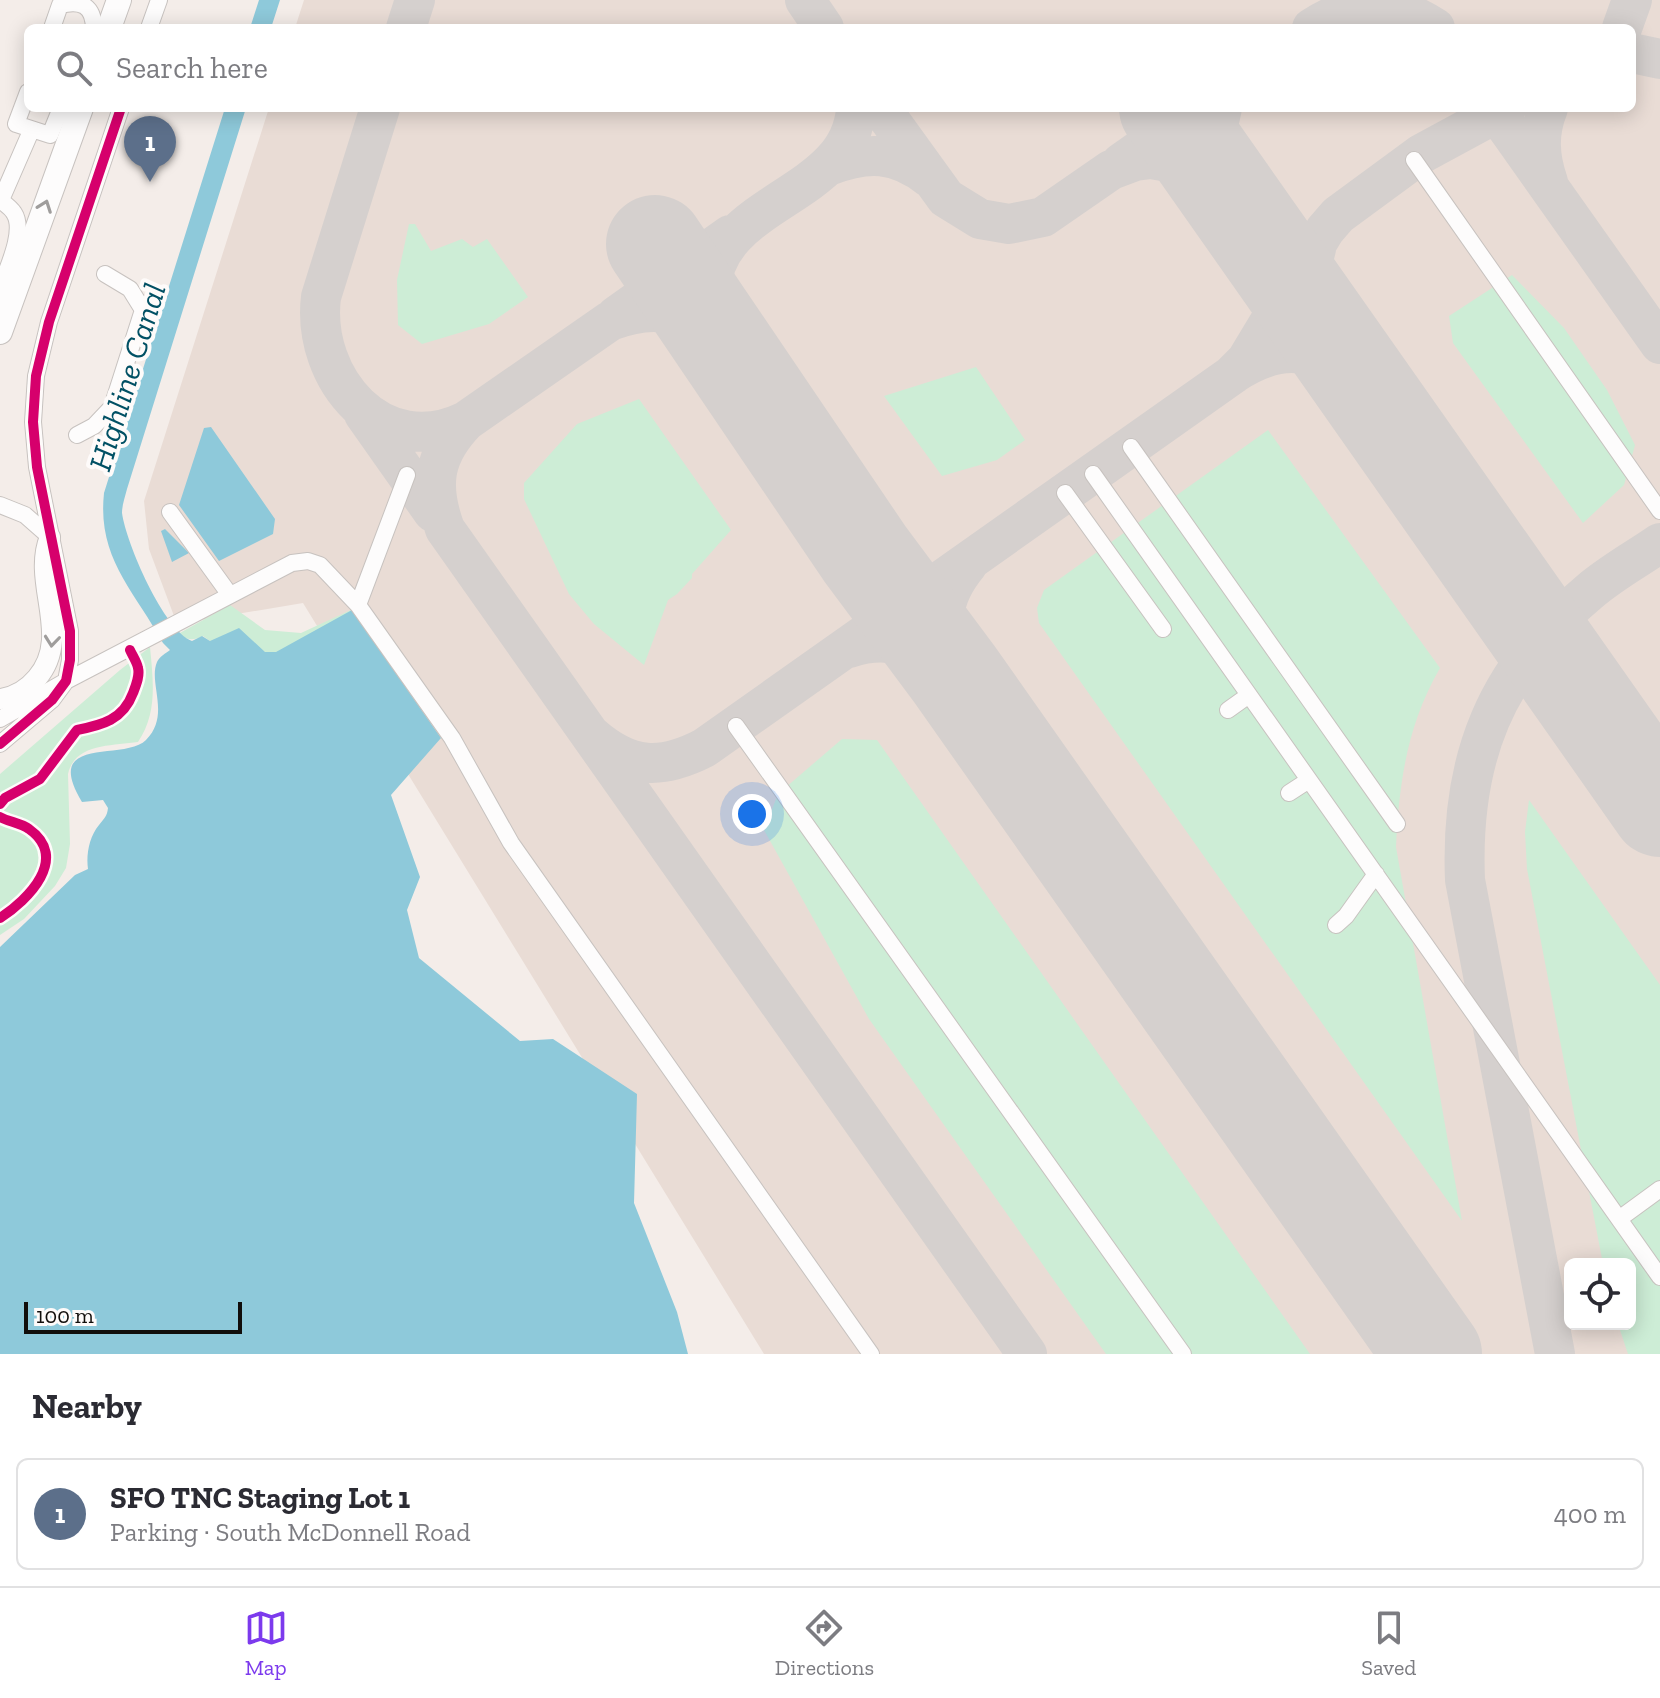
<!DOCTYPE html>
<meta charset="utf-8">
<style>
:root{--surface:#fff;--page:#f7f7f7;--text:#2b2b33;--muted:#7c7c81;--line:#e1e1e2;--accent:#7c3aed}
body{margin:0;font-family:"Zilla Slab",serif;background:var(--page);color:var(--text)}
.controls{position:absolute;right:24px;bottom:24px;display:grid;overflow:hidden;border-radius:12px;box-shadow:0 4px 20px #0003}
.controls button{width:72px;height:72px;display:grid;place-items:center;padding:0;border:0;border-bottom:2px solid var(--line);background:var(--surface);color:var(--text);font:40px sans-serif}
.scale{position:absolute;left:24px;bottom:20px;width:218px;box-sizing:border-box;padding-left:8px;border:4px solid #110e0b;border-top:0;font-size:22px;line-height:28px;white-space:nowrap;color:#110e0b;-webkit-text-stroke:6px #fefbfa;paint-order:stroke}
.you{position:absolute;left:752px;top:814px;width:28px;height:28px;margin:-20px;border:6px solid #fff;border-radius:50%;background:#1a73e8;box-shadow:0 0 0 12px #1a73e833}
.badge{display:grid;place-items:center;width:52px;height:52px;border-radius:50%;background:var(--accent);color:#fff;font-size:26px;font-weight:700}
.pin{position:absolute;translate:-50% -66px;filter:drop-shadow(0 2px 4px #0008)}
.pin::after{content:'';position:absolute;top:42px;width:28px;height:24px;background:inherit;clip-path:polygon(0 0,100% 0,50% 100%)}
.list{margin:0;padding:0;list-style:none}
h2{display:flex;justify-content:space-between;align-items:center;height:104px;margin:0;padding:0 32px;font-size:34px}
h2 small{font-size:26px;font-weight:400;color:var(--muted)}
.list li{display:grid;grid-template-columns:52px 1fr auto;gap:24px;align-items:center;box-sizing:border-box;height:112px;margin:0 16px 16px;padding:0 16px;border:2px solid var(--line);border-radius:12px}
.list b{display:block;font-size:30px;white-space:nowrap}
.list p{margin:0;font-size:26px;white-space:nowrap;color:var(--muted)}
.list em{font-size:26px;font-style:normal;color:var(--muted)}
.icon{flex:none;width:44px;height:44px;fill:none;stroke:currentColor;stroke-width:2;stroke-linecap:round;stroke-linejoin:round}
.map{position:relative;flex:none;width:1660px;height:1354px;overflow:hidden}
.search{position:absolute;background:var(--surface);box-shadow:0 4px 20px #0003;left:24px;right:24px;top:24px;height:88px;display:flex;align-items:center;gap:20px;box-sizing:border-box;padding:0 28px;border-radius:12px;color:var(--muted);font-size:30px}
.sheet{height:232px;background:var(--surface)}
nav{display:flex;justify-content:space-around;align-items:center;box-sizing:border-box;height:112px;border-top:2px solid var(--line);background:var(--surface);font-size:22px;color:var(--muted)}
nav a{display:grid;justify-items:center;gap:4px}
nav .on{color:var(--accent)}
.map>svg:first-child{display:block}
.built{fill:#e9dcd5;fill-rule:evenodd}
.green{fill:#cdedd6}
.water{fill:#8ec9da}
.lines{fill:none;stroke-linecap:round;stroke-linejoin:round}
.taxiway{stroke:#d5d0ce;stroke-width:40}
.runway{stroke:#d5d0ce;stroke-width:98}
.minor-casing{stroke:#c7c2bf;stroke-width:18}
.major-casing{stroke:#c7c2bf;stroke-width:22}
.highway-casing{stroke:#c7c2bf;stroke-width:26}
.minor{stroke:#fdfcfc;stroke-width:16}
.major{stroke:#fdfcfc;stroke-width:20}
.highway{stroke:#fdfcfc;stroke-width:24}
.cycleway-casing{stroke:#fefbfa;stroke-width:15}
.cycleway{stroke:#d6006c;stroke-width:10}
.oneway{stroke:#9f9d9c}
.labels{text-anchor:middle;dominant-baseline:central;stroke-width:8;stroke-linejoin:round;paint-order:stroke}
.water-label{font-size:32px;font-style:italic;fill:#015064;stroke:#fefbfa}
</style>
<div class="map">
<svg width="1660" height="1354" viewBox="0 0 1660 1354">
<rect width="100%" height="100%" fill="#f4ede9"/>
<path class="built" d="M 304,0 L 1660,0 L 1660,1354 L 764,1354 L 303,603 L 177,624 L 149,549 L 144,501 L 269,108 L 1632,108 L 1632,28 L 295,28 ZM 1570,1264 L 1630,1264 L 1630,1324 L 1570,1324 Z"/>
<path class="green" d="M 409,224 L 415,224 L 431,251 L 462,239 L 473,247 L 487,239 L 528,297 L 489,324 L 422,344 L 398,325 L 397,280 Z
M 1512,275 L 1564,328 L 1607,390 L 1635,445 L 1624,485 L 1583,523 L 1453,343 L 1449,316 Z
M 976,367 L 1025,440 L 997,460 L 942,476 L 884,396 Z
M 639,399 L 731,530 L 692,574 L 692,578 L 677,594 L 668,600 L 644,665 L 594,624 L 569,594 L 524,499 L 524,483 L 577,424 Z
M 1268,430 L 1440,668 C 1407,725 1399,783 1396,847 L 1462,1221 L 1039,623 L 1037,608 L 1044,590 Z
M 230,605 L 265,630 L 301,633 L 353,609 L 379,649 L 277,663 L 210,641 L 203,636 C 193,641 186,640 178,634 Z
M 150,647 C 153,680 158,713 138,742 C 112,746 75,743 68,774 L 70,844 L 66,868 L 55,886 L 24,919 L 0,935 L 0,774 L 120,670 Z
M 842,739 L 877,740 L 1310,1354 L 1106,1354 L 869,1019 L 764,830 L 778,794 Z
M 1529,800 L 1660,985 L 1660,1354 L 1628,1354 L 1618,1324 L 1630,1324 L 1630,1264 L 1603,1264 L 1527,869 L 1525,832 Z"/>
<path class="water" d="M 259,0 L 280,0 L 271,28 L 250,28 Z
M 225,108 L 246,108 L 127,489 C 125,497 122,505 122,513 C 126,543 164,631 192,641 L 202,636 L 210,641 L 239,628 L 265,652 L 276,652 L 352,610 L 441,738 L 391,795 L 420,877 L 407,910 L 419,958 L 520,1041 L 553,1039 L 637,1094 L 634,1203 L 677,1312 L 688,1354 L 0,1354 L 0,947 L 75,875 L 88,869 C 86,855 89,837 99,825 C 104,818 107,817 108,808 L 103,800 L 82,802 C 41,734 124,762 146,740 C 171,715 148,683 157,662 C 159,657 166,653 170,650 L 163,643 C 134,590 97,558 104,493 Z
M 211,427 L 275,519 L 273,534 L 219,561 L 179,505 L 204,428 Z
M 165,529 L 189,553 L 172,562 L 161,531 Z"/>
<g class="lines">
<path class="taxiway" d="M 805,0 L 824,28
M 406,28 L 415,0
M 1312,28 C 1355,0 1393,0 1435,28
M 1622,28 L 1632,0
M 1632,53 L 1660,59
M 380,108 L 321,297 C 311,379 382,462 466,421 L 610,321 C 660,303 677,313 720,340
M 881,108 L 946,198 L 980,219 L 1009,224 L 1043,217 L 1111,170 L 1135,161 L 1151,159 L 1186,165 L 1200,173 L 1229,198
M 1222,108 L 1214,144 L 1229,198
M 1493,108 L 1660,344
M 1121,163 L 1199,108
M 828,166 C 867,151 896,151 930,178
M 1548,182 C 1539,156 1538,133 1548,108
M 1316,249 C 1297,305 1341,344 1365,390
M 616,316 L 730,235
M 720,340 C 716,324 711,309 711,292 C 713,199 851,199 856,108
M 1233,374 C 1279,344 1314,346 1356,382
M 364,414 L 433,512
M 466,421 C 433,455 429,485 445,529 L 1027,1354
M 849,648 C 891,634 922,648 955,675
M 955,675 C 942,629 935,604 968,564
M 592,736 C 630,769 661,770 704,748 L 1232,375 L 1246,361 L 1325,230 L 1338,215 L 1421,154 L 1506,108
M 1555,1354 L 1465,880 C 1460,759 1495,671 1589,592 C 1611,573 1637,559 1660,543"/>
<path class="runway" d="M 1168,108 L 1660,808
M 655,244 L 865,554 L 955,675 L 1433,1354"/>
<defs>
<path id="minor" d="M 52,28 L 60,5 C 81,0 93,5 94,28
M 149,28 L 159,0
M 28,92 L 16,124 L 50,135 L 61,108
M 1414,160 L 1660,511
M 0,200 C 4,203 11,208 14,213 C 26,231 6,271 0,289
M 1,200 L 31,131
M 77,435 L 94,426 L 112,407 L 143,310 L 130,289 L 105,274
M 1131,447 L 1397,824
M 1093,474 L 1660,1277
M 1065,493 L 1163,629
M 0,505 L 25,515 L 50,537
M 170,512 L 230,595
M 358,605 L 407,475
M 1228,710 L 1249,695
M 0,719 L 66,681 L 292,563 L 308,561 L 320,565 L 358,605 L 452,738 L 511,843 L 871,1354
M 736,726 L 1183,1354
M 0,744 L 52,700 L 66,681 L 70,660 L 70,631 L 37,467 L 33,422 L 36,376 L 49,322 L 121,108
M 1289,793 L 1309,780
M 1336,925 L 1346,916 L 1376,874
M 1619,1219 L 1660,1189"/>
<path id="major" d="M 0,699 C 16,697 27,690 37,678 C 73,636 31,583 50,537"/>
<path id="highway" d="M 109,28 L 119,0
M 0,332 L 81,108"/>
</defs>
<use href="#minor" class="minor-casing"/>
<use href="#major" class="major-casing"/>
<use href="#highway" class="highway-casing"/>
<use href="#minor" class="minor"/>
<use href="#major" class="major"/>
<use href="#highway" class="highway"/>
<defs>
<path id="cycleway" d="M 0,744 L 52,700 L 66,681 L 70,660 L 70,631 L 37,467 L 33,422 L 36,376 L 49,322 L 121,108
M 0,804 L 5,798 L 40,779 L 77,730 C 102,725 123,720 133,693 C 136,685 140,676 138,668 C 137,662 132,655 130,650
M 0,817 C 9,822 21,823 29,829 C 70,858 28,900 0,918"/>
</defs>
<use href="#cycleway" class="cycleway-casing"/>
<use href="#cycleway" class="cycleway"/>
</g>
<defs><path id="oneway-chevron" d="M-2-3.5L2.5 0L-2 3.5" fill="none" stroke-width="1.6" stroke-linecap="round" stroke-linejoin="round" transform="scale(2)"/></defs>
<g class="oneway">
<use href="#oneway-chevron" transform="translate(45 206) rotate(-70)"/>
<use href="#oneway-chevron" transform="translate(52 641) rotate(96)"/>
</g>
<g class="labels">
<g class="water-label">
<text transform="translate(127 377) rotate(-73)">Highline Canal</text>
</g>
</g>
</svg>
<div class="controls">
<button><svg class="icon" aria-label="locate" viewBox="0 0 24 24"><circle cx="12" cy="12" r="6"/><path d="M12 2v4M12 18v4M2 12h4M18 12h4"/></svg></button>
</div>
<div class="scale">100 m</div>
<div class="you"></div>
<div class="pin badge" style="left:150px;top:182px;background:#5c6f8a">1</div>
<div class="search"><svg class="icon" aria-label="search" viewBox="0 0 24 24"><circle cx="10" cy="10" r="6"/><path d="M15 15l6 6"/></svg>Search here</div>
</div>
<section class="sheet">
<h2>Nearby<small></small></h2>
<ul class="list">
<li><span class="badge" style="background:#5c6f8a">1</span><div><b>SFO TNC Staging Lot 1</b><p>Parking · South McDonnell Road</p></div><em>400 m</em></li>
</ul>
</section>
<nav>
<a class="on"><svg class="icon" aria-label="map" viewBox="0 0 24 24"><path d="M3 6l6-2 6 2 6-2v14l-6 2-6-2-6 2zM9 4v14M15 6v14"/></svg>Map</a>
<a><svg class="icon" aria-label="directions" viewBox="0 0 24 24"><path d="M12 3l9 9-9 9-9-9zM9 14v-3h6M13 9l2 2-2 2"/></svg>Directions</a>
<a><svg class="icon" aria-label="saved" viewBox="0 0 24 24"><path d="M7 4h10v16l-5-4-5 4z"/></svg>Saved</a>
</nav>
